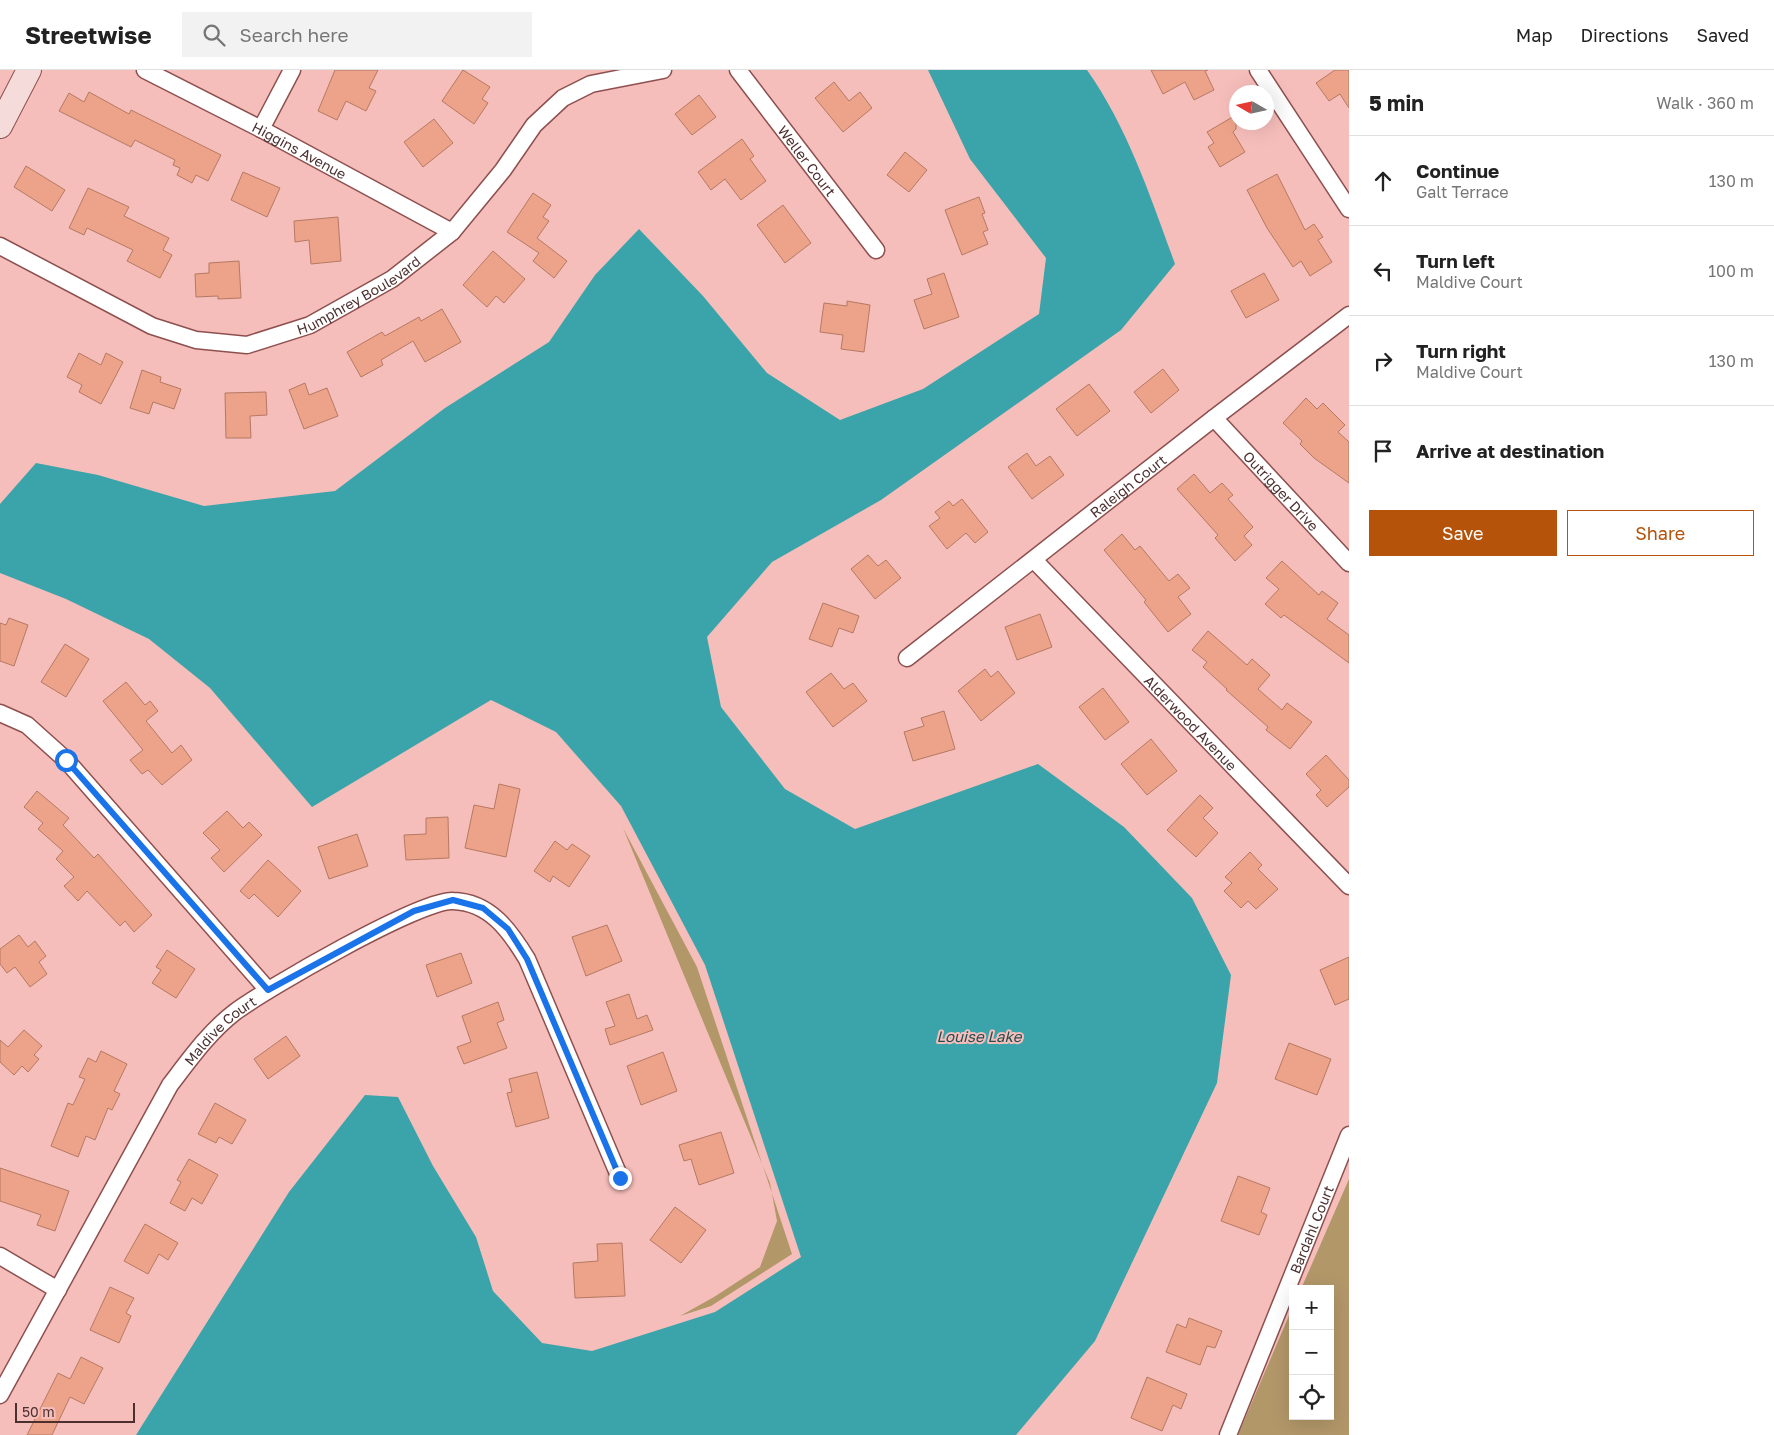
<!DOCTYPE html>
<meta charset="utf-8">
<style>
:root{--surface:#fff;--page:#f2f2f2;--text:#222;--muted:#767676;--line:#e0e0e0;--accent:#b45309}
body{margin:0;font-family:"Golos Text",sans-serif;background:var(--page);color:var(--text)}
.controls{position:absolute;right:15px;bottom:15px;display:grid;overflow:hidden;border-radius:0px;box-shadow:0 5px 20px #0002}
.controls button{width:45px;height:45px;display:grid;place-items:center;padding:0;border:0;border-bottom:1px solid var(--line);background:var(--surface);color:var(--text);font:25px sans-serif}
.compass{position:absolute;left:1229px;top:15px;width:45px;height:45px;border-radius:50%;background:var(--surface);box-shadow:0 5px 20px #0002;rotate:279deg}
.scale{position:absolute;left:15px;bottom:12px;width:120px;box-sizing:border-box;padding-left:5px;border:2px solid #4c3030;border-top:0;font-size:14px;line-height:18px;white-space:nowrap;color:#4c3030;-webkit-text-stroke:4px #f6bebb;paint-order:stroke}
.stop{position:absolute;width:15px;height:15px;margin:-11px;border:4px solid #1a73e8;border-radius:50%;background:#fff}
.stop.end{background:#1a73e8;border-color:#fff;box-shadow:0 1px 5px #0008}
.list{margin:0;padding:0;list-style:none}
h2{display:flex;justify-content:space-between;align-items:center;height:65px;margin:0;padding:0 20px;font-size:21px}
h2 small{font-size:16px;font-weight:400;color:var(--muted)}
.list li{display:grid;grid-template-columns:32px 1fr auto;gap:15px;align-items:center;box-sizing:border-box;height:90px;padding:0 20px;border-top:1px solid var(--line)}
.list b{display:block;font-size:19px;white-space:nowrap}
.list p{margin:0;font-size:16px;white-space:nowrap;color:var(--muted)}
.list em{font-size:16px;font-style:normal;color:var(--muted)}
.actions{display:flex;gap:10px;padding:15px 20px}
.actions a{flex:1;padding:11px 0;border:1px solid var(--accent);border-radius:0px;text-align:center;font-size:18px;color:var(--accent)}
.actions .main{background:var(--accent);color:#fff}
.icon{flex:none;width:28px;height:28px;fill:none;stroke:currentColor;stroke-width:2;stroke-linecap:round;stroke-linejoin:round}
.map{position:relative;flex:none;width:1349px;height:1365px;overflow:hidden}
header{display:flex;align-items:center;gap:30px;box-sizing:border-box;height:70px;padding:0 25px;background:var(--surface);border-bottom:1px solid var(--line)}
header strong{font-size:24px}
nav{display:flex;gap:28px;margin-inline-start:auto;font-size:18px}
.search{width:350px;height:45px;background:var(--page);display:flex;align-items:center;gap:12px;box-sizing:border-box;padding:0 18px;border-radius:0px;color:var(--muted);font-size:19px}
main{display:flex}
aside{flex:1;background:var(--surface)}
.map>svg:first-child{display:block}
.green{fill:#b29769}
.water{fill:#3ba4aa}
.building{fill:#eca389;stroke:#b57963}
.lines{fill:none;stroke-linecap:round;stroke-linejoin:round}
.street-casing{stroke:#8d504f;stroke-width:19}
.secondary-casing{stroke:#8d504f;stroke-width:26}
.street{stroke:#fff;stroke-width:16}
.secondary{stroke:#f5dbda;stroke-width:24}
.route{stroke:#1a73e8;stroke-width:6}
.labels{text-anchor:middle;dominant-baseline:central;stroke-width:4;stroke-linejoin:round;paint-order:stroke}
.street-label{font-size:14px;fill:#4c3030;stroke:#f6bebb}
.water-label{font-size:15px;font-style:italic;fill:#1f4d50;stroke:#f6bebb}
</style>
<header>
<strong>Streetwise</strong>
<div class="search"><svg class="icon" aria-label="search" viewBox="0 0 24 24"><circle cx="10" cy="10" r="6"/><path d="M15 15l6 6"/></svg>Search here</div>
<nav><a>Map</a><a>Directions</a><a>Saved</a></nav>
</header>
<main>
<div class="map">
<svg width="1349" height="1365" viewBox="0 0 1349 1365">
<rect width="100%" height="100%" fill="#f6bebb"/>
<path class="green" d="M 623,758 L 697,897 L 792,1184 L 711,1236 L 680,1246 L 714,1227 L 760,1197 L 777,1151 L 770,1113 Z
M 1349,1109 L 1349,1365 L 1238,1365 L 1293,1236 L 1293,1346 L 1330,1346 L 1330,1219 L 1301,1219 Z"/>
<path class="water" d="M 928,0 L 1087,0 C 1128,58 1151,128 1175,194 L 1121,260 L 881,430 L 772,492 L 707,567 L 721,637 L 785,719 L 855,759 L 1038,694 L 1124,757 L 1192,828 L 1231,905 L 1217,1013 L 1095,1271 L 1016,1365 L 136,1365 L 289,1122 L 365,1025 L 398,1027 L 433,1096 L 476,1167 L 493,1221 L 542,1273 L 592,1281 L 715,1242 L 801,1187 L 705,895 L 621,736 L 556,662 L 491,630 L 312,737 L 210,618 L 149,569 L 66,529 L 0,503 L 0,434 L 36,393 L 98,405 L 204,436 L 335,421 L 445,338 L 549,272 L 595,205 L 639,159 L 703,226 L 767,303 L 840,350 L 923,319 L 1039,244 L 1046,188 L 970,89 Z"/>
<path class="building" d="M 335,0 L 378,0 L 369,18 L 376,21 L 366,41 L 346,31 L 337,50 L 318,41 Z
M 463,0 L 490,17 L 482,29 L 488,33 L 474,54 L 442,31 Z
M 1151,0 L 1208,0 L 1205,1 L 1214,20 L 1194,30 L 1185,12 L 1163,24 Z
M 1335,0 L 1349,0 L 1349,38 L 1340,24 L 1329,31 L 1316,13 Z
M 834,12 L 849,31 L 860,22 L 872,38 L 843,62 L 815,28 Z
M 89,22 L 129,44 L 131,40 L 221,85 L 208,111 L 196,105 L 192,113 L 177,105 L 180,98 L 173,95 L 175,90 L 135,70 L 131,77 L 59,41 L 69,23 L 84,32 Z
M 699,25 L 716,47 L 692,65 L 675,44 Z
M 1236,45 L 1236,59 L 1233,62 L 1245,82 L 1220,97 L 1208,77 L 1214,73 L 1207,62 Z
M 434,49 L 453,73 L 423,97 L 404,72 Z
M 742,69 L 754,86 L 750,89 L 766,111 L 741,130 L 725,109 L 711,120 L 698,102 Z
M 905,82 L 927,100 L 909,122 L 887,105 Z
M 26,96 L 65,120 L 52,141 L 14,117 Z
M 243,102 L 280,118 L 267,147 L 231,130 Z
M 1277,104 L 1305,160 L 1314,154 L 1323,167 L 1318,170 L 1332,192 L 1310,206 L 1301,191 L 1293,197 L 1267,158 L 1247,120 Z
M 88,118 L 129,137 L 124,146 L 169,168 L 163,180 L 172,185 L 160,208 L 127,191 L 133,180 L 87,158 L 84,165 L 69,158 Z
M 533,123 L 551,135 L 543,147 L 549,151 L 537,168 L 567,191 L 554,208 L 533,191 L 539,183 L 507,162 Z
M 979,127 L 985,143 L 982,144 L 988,160 L 983,162 L 988,174 L 962,185 L 945,140 Z
M 783,135 L 811,173 L 785,193 L 757,155 Z
M 338,147 L 341,191 L 311,194 L 309,170 L 295,172 L 294,151 Z
M 493,181 L 525,209 L 504,233 L 496,226 L 487,237 L 463,215 Z
M 239,191 L 241,228 L 218,229 L 218,226 L 196,227 L 195,204 L 209,203 L 209,193 Z
M 944,203 L 959,247 L 924,259 L 914,230 L 932,224 L 927,209 Z
M 1264,203 L 1279,230 L 1246,248 L 1231,221 Z
M 847,231 L 870,235 L 864,282 L 841,279 L 843,265 L 820,262 L 824,233 L 847,236 Z
M 442,239 L 461,272 L 425,292 L 413,271 L 381,290 L 383,295 L 361,307 L 347,282 L 382,262 L 385,266 L 419,247 L 421,251 Z
M 79,283 L 101,295 L 106,283 L 123,292 L 101,334 L 79,322 L 82,315 L 67,307 Z
M 1163,299 L 1179,320 L 1151,343 L 1134,322 Z
M 142,300 L 161,307 L 160,312 L 181,319 L 174,339 L 153,332 L 149,344 L 130,338 Z
M 305,313 L 309,325 L 327,318 L 338,346 L 304,359 L 289,320 Z
M 1089,314 L 1110,341 L 1077,366 L 1056,339 Z
M 266,322 L 267,345 L 250,346 L 251,368 L 226,368 L 225,323 Z
M 1306,328 L 1317,339 L 1323,333 L 1345,355 L 1338,362 L 1349,372 L 1349,413 L 1314,388 L 1300,374 L 1302,371 L 1283,353 Z
M 1027,383 L 1036,396 L 1050,386 L 1064,405 L 1032,429 L 1008,397 Z
M 1194,404 L 1210,423 L 1222,413 L 1233,425 L 1228,429 L 1253,457 L 1244,466 L 1252,475 L 1235,491 L 1215,468 L 1218,465 L 1177,419 Z
M 962,429 L 988,462 L 975,473 L 966,463 L 947,479 L 929,456 L 940,448 L 935,442 L 949,431 L 953,436 Z
M 1122,464 L 1135,480 L 1140,476 L 1169,511 L 1178,504 L 1190,518 L 1178,527 L 1191,544 L 1168,562 L 1144,532 L 1146,530 L 1104,480 Z
M 868,485 L 878,496 L 886,490 L 901,508 L 875,529 L 851,499 Z
M 1282,491 L 1319,525 L 1322,521 L 1338,533 L 1327,549 L 1349,565 L 1349,593 L 1284,545 L 1281,548 L 1265,534 L 1279,519 L 1266,508 Z
M 823,533 L 859,546 L 853,563 L 839,558 L 832,577 L 809,569 Z
M 1040,544 L 1052,577 L 1017,590 L 1005,557 Z
M 9,548 L 28,555 L 14,596 L 0,591 L 0,553 L 6,555 Z
M 1208,561 L 1247,595 L 1252,589 L 1270,605 L 1258,619 L 1282,640 L 1287,633 L 1312,652 L 1290,679 L 1266,660 L 1268,657 L 1226,620 L 1227,619 L 1203,597 L 1207,592 L 1192,580 Z
M 65,574 L 89,589 L 66,627 L 41,612 Z
M 985,599 L 991,607 L 998,601 L 1015,623 L 981,651 L 958,621 Z
M 831,603 L 844,619 L 853,613 L 867,631 L 833,657 L 806,622 Z
M 126,612 L 145,635 L 150,631 L 158,641 L 146,651 L 172,683 L 181,675 L 192,690 L 162,715 L 148,700 L 142,704 L 130,690 L 143,680 L 103,631 Z
M 1103,618 L 1129,652 L 1105,670 L 1079,637 Z
M 944,641 L 955,679 L 913,691 L 904,662 L 924,656 L 921,648 Z
M 1151,669 L 1177,701 L 1147,725 L 1121,694 Z
M 1326,685 L 1349,710 L 1349,717 L 1327,737 L 1316,725 L 1321,720 L 1306,704 Z
M 499,714 L 520,719 L 506,787 L 465,778 L 474,735 L 494,739 Z
M 37,721 L 69,748 L 63,755 L 94,788 L 98,784 L 152,845 L 134,862 L 125,851 L 120,856 L 87,821 L 78,831 L 64,816 L 74,807 L 56,789 L 63,781 L 38,759 L 43,753 L 24,737 Z
M 1200,725 L 1213,738 L 1203,748 L 1218,763 L 1196,787 L 1167,760 Z
M 227,741 L 243,758 L 249,752 L 262,765 L 224,802 L 211,788 L 220,780 L 203,763 Z
M 448,747 L 449,788 L 406,790 L 404,765 L 426,764 L 426,748 Z
M 357,764 L 368,796 L 329,809 L 318,777 Z
M 555,771 L 567,780 L 572,774 L 590,786 L 569,817 L 553,806 L 550,812 L 534,801 Z
M 1250,782 L 1262,795 L 1258,799 L 1278,819 L 1256,839 L 1248,831 L 1241,838 L 1224,821 L 1232,813 L 1225,807 Z
M 268,790 L 301,821 L 278,847 L 254,824 L 249,829 L 240,821 Z
M 607,855 L 622,891 L 586,906 L 572,867 Z
M 19,865 L 28,877 L 35,871 L 46,886 L 39,892 L 47,904 L 30,917 L 15,897 L 7,903 L 0,894 L 0,879 Z
M 167,880 L 195,899 L 176,928 L 152,913 L 161,900 L 156,897 Z
M 461,883 L 472,913 L 437,927 L 426,895 Z
M 1349,887 L 1349,929 L 1335,935 L 1320,900 Z
M 629,924 L 637,949 L 647,945 L 653,960 L 610,975 L 605,959 L 615,956 L 606,932 Z
M 498,932 L 504,950 L 497,953 L 507,978 L 464,994 L 457,977 L 471,972 L 462,946 Z
M 24,960 L 42,976 L 34,985 L 39,989 L 28,1002 L 22,996 L 14,1005 L 0,992 L 0,970 L 8,977 Z
M 286,966 L 300,986 L 268,1009 L 254,989 Z
M 1289,973 L 1331,989 L 1317,1025 L 1275,1009 Z
M 101,981 L 127,994 L 114,1021 L 120,1024 L 112,1040 L 108,1038 L 95,1070 L 86,1066 L 78,1087 L 51,1076 L 68,1033 L 73,1035 L 85,1009 L 79,1007 L 88,988 L 96,992 Z
M 663,982 L 677,1021 L 641,1035 L 627,996 Z
M 537,1002 L 549,1048 L 516,1057 L 507,1023 L 512,1022 L 509,1009 Z
M 215,1033 L 246,1050 L 232,1074 L 219,1067 L 216,1073 L 198,1064 Z
M 721,1062 L 734,1103 L 699,1115 L 691,1089 L 684,1091 L 679,1075 Z
M 189,1089 L 218,1105 L 202,1134 L 192,1128 L 185,1141 L 170,1133 L 181,1112 L 177,1110 Z
M 0,1098 L 69,1121 L 55,1161 L 37,1155 L 41,1145 L 0,1131 Z
M 1238,1106 L 1270,1118 L 1261,1142 L 1267,1145 L 1259,1165 L 1221,1151 Z
M 675,1137 L 706,1160 L 681,1193 L 650,1170 Z
M 145,1154 L 178,1173 L 168,1190 L 159,1184 L 148,1204 L 124,1191 Z
M 622,1173 L 625,1226 L 575,1228 L 573,1193 L 598,1191 L 597,1174 Z
M 110,1217 L 134,1228 L 126,1243 L 131,1246 L 119,1273 L 90,1260 Z
M 1189,1248 L 1222,1261 L 1215,1278 L 1207,1276 L 1200,1295 L 1166,1282 L 1177,1254 L 1186,1258 Z
M 81,1287 L 103,1298 L 84,1334 L 70,1327 L 52,1365 L 27,1365 L 58,1303 L 70,1309 Z
M 1147,1307 L 1187,1324 L 1181,1339 L 1173,1335 L 1162,1361 L 1131,1348 Z"/>
<g class="lines">
<defs>
<g id="street">
<path id="s1" d="M 145,0 L 261,59 L 452,162"/>
<path id="s2" d="M 738,0 L 876,180"/>
<path d="M 1258,0 L 1349,139"/>
<path d="M 261,59 L 292,0"/>
<path id="s3" d="M 0,176 L 152,256 L 196,270 L 247,275 L 310,255 L 392,209 L 452,162 L 503,100 L 534,55 L 563,28 L 591,14 L 663,0"/>
<path id="s4" d="M 1214,348 L 1349,493"/>
<path id="s5" d="M 1034,490 L 1349,816"/>
<path id="s6" d="M 907,588 L 1214,348 L 1349,245"/>
<path d="M 0,643 L 27,655 L 66,690 L 268,920"/>
<path d="M 0,1186 L 58,1220"/>
<path id="s7" d="M 0,1325 L 170,1015 C 190,989 209,962 235,942 C 266,919 421,829 453,831 C 490,832 510,861 527,889 L 620,1108"/>
<path id="s8" d="M 1228,1365 L 1349,1065"/>
</g>
<path id="secondary" d="M 0,56 L 29,0"/>
</defs>
<use href="#street" class="street-casing"/>
<use href="#secondary" class="secondary-casing"/>
<use href="#street" class="street"/>
<use href="#secondary" class="secondary"/>
</g>
<g class="lines">
<path class="route" d="M 66,690 L 268,920 L 414,841 L 453,830 L 483,838 L 508,859 L 527,889 L 620,1108"/>
</g>
<g class="labels">
<g class="street-label">
<text stroke="none"><textPath href="#s1" startOffset="174">Higgins Avenue</textPath></text>
<text stroke="none"><textPath href="#s2" startOffset="114">Weller Court</textPath></text>
<text stroke="none"><textPath href="#s3" startOffset="392">Humphrey Boulevard</textPath></text>
<text stroke="none"><textPath href="#s6" startOffset="280">Raleigh Court</textPath></text>
<text stroke="none"><textPath href="#s4" startOffset="99">Outrigger Drive</textPath></text>
<text stroke="none"><textPath href="#s5" startOffset="226">Alderwood Avenue</textPath></text>
<text stroke="none"><textPath href="#s7" startOffset="428">Maldive Court</textPath></text>
<text stroke="none"><textPath href="#s8" startOffset="222">Bardahl Court</textPath></text>
</g>
<g class="water-label">
<text x="979" y="966">Louise Lake</text>
</g>
</g>
</svg>
<div class="controls">
<button>+</button>
<button>−</button>
<button><svg class="icon" aria-label="locate" viewBox="0 0 24 24"><circle cx="12" cy="12" r="6"/><path d="M12 2v4M12 18v4M2 12h4M18 12h4"/></svg></button>
</div>
<svg class="compass" viewBox="-18 -18 36 36"><path d="M0-13l5 13h-10z" fill="#e53935"/><path d="M0 13l5-13h-10z" fill="#767676"/></svg>
<div class="scale">50 m</div>
<div class="stop" style="left:66px;top:690px"></div>
<div class="stop end" style="left:620px;top:1108px"></div>
</div>
<aside>
<h2>5 min<small>Walk · 360 m</small></h2>
<ul class="list">
<li><svg class="icon" aria-label="ahead" viewBox="0 0 24 24"><path d="M12 20V5M6 11l6-6 6 6"/></svg><div><b>Continue</b><p>Galt Terrace</p></div><em>130 m</em></li>
<li><svg class="icon" aria-label="left" viewBox="0 0 24 24"><path d="M17 20v-9H6M10 6l-5 5 5 5"/></svg><div><b>Turn left</b><p>Maldive Court</p></div><em>100 m</em></li>
<li><svg class="icon" aria-label="right" viewBox="0 0 24 24"><path d="M7 20v-9h11M14 6l5 5-5 5"/></svg><div><b>Turn right</b><p>Maldive Court</p></div><em>130 m</em></li>
<li><svg class="icon" aria-label="arrive" viewBox="0 0 24 24"><path d="M6 21V4h12l-3 4 3 4H6"/></svg><div><b>Arrive at destination</b></div></li>
</ul>
<div class="actions"><a class="main">Save</a><a>Share</a></div>
</aside>
</main>
